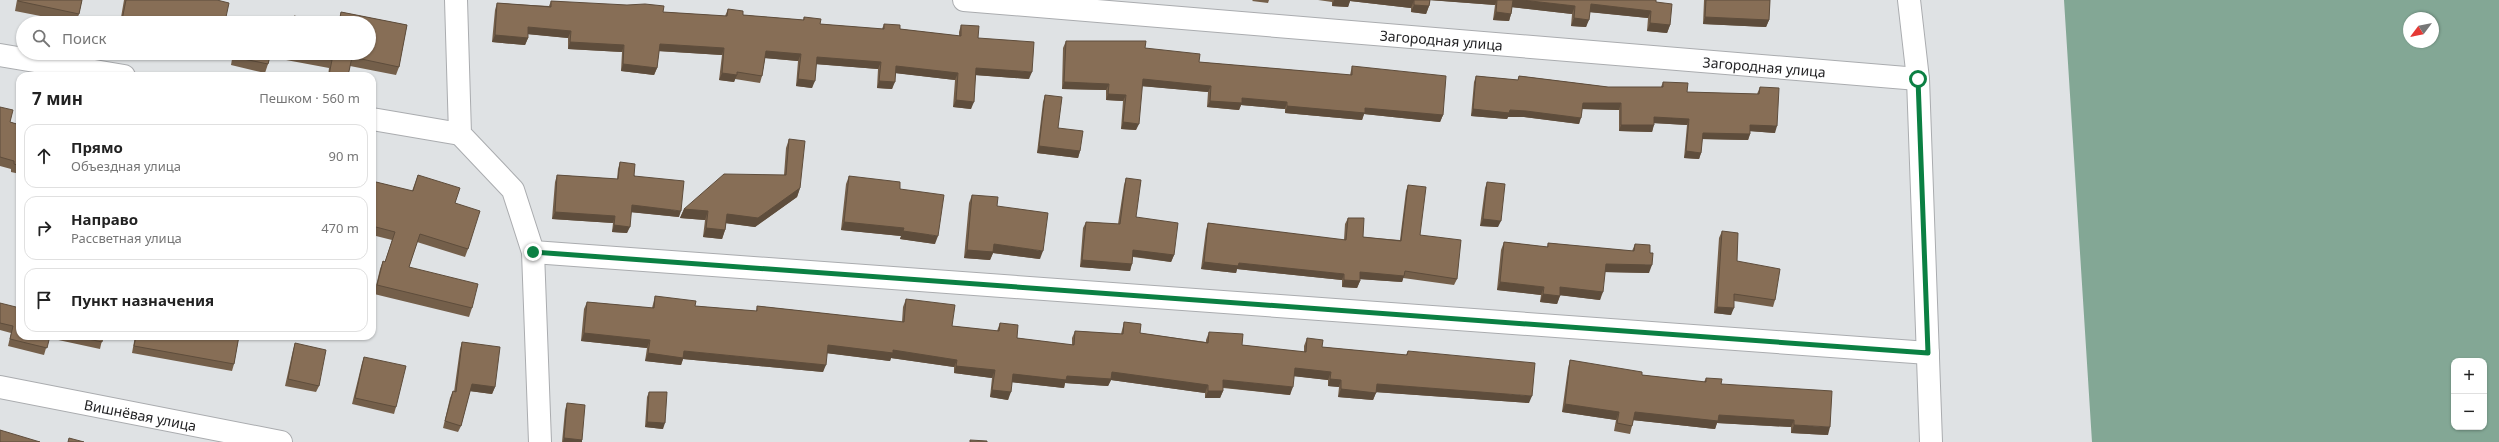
<!DOCTYPE html>
<html lang="ru">
<meta charset="utf-8">
<style>
:root{--surface:#fff;--page:#f2f2f2;--text:#222;--muted:#767676;--line:#e0e0e0}
body{margin:0;font-family:"Noto Sans",sans-serif;background:var(--page);color:var(--text)}
.controls{position:absolute;right:12px;bottom:12px;display:grid;overflow:hidden;border-radius:8px;box-shadow:0 1px 3px #0004}
.controls button{width:36px;height:36px;display:grid;place-items:center;padding:0;border:0;border-bottom:1px solid var(--line);background:var(--surface);color:var(--text);font:20px sans-serif}
.compass{position:absolute;left:2403px;top:12px;width:36px;height:36px;border-radius:50%;background:var(--surface);box-shadow:0 1px 3px #0004;rotate:238deg}
.stop{position:absolute;width:12px;height:12px;margin:-9px;border:3px solid #0b8043;border-radius:50%;background:#fff}
.stop.end{background:#0b8043;border-color:#fff;box-shadow:0 1px 4px #0008}
.list{margin:0;padding:0;list-style:none}
h2{display:flex;justify-content:space-between;align-items:center;height:52px;margin:0;padding:0 16px;font-size:17px}
h2 small{font-size:13px;font-weight:400;color:var(--muted)}
.list li{display:grid;grid-template-columns:26px 1fr auto;gap:12px;align-items:center;box-sizing:border-box;height:64px;margin:0 8px 8px;padding:0 8px;border:1px solid var(--line);border-radius:12px}
.list b{display:block;font-size:15px;white-space:nowrap}
.list p{margin:0;font-size:13px;white-space:nowrap;color:var(--muted)}
.list em{font-size:13px;font-style:normal;color:var(--muted)}
.icon{flex:none;width:22px;height:22px;fill:none;stroke:currentColor;stroke-width:2;stroke-linecap:round;stroke-linejoin:round}
.map{position:relative;flex:none;width:2499px;height:442px;overflow:hidden}
.search{position:absolute;background:var(--surface);box-shadow:0 1px 3px #0004;left:16px;top:16px;width:360px;height:44px;display:flex;align-items:center;gap:10px;box-sizing:border-box;padding:0 14px;border-radius:22px;color:var(--muted);font-size:15px}
.panel{position:absolute;background:var(--surface);box-shadow:0 1px 3px #0004;left:16px;top:72px;width:360px;height:268px;border-radius:12px}
.map>svg:first-child{display:block}
.forest{fill:#83a795;fill-rule:evenodd}
.lines{fill:none;stroke-linecap:round;stroke-linejoin:round}
.minor-casing{stroke:#aaacaf;stroke-width:24}
.major-casing{stroke:#aaacaf;stroke-width:24}
.minor{stroke:#fff;stroke-width:22}
.major{stroke:#fff;stroke-width:22}
.wall{fill:#745f4a}
.shaded-wall{fill:#5e4d3c}
.building{fill:#876e56;stroke:#5e4d3c}
.route{stroke:#0b8043;stroke-width:5}
.labels{text-anchor:middle;dominant-baseline:central;stroke-width:4;stroke-linejoin:round;paint-order:stroke}
.street-label{font-size:14px;fill:#1f1f21;stroke:#edeff2}
</style>
<div class="map">
<svg width="2499" height="442" viewBox="0 0 2499 442">
<rect width="100%" height="100%" fill="#dfe2e4"/>
<path class="forest" d="M 2064,0 L 2499,0 L 2499,442 L 2092,442 ZM 2409,18 L 2433,18 L 2433,42 L 2409,42 ZM 2454,361 L 2484,361 L 2484,427 L 2454,427 Z"/>
<g class="lines">
<defs>
<g id="minor">
<path d="M 456,0 L 460,134 L 513,190 L 533,252 L 540,442"/>
<path id="s1" d="M 964,0 L 1918,79"/>
<path d="M 0,55 L 124,76"/>
<path d="M 372,119 L 460,134"/>
<path d="M 533,252 L 1928,353"/>
<path id="s2" d="M 0,387 L 281,442"/>
</g>
<path id="major" d="M 1909,0 L 1918,79 L 1931,442"/>
</defs>
<use href="#minor" class="minor-casing"/>
<use href="#major" class="major-casing"/>
<use href="#minor" class="minor"/>
<use href="#major" class="major"/>
</g>
<path class="wall" d="M 17,0 L 82,0 L 79,14 L 76,23 L 15,11 Z
M 124,0 L 217,0 L 226,17 L 253,23 L 120,23 Z
M 1253,0 L 1269,0 L 1268,3 L 1252,1 Z
M 1318,0 L 1656,0 L 1656,2 L 1670,25 L 1667,33 L 1647,31 L 1648,18 L 1590,12 L 1586,27 L 1571,26 L 1572,14 L 1512,7 L 1511,14 L 1509,21 L 1493,20 L 1495,5 L 1430,0 L 1429,6 L 1426,14 L 1411,12 L 1411,8 L 1350,1 L 1348,7 L 1332,6 L 1332,2 Z
M 1704,0 L 1770,0 L 1769,20 L 1766,27 L 1703,24 Z
M 551,1 L 663,12 L 725,16 L 728,9 L 743,15 L 803,20 L 804,17 L 820,24 L 882,29 L 884,24 L 900,29 L 959,36 L 959,32 L 961,25 L 1029,79 L 976,75 L 971,109 L 953,107 L 955,80 L 896,73 L 892,89 L 877,88 L 878,69 L 816,64 L 812,88 L 796,86 L 798,61 L 765,58 L 762,76 L 760,83 L 735,79 L 734,82 L 719,80 L 722,55 L 659,51 L 657,68 L 654,75 L 621,71 L 622,52 L 568,49 L 568,38 L 528,34 L 528,38 L 525,45 L 492,42 L 495,10 L 497,3 L 549,6 Z
M 341,12 L 407,25 L 399,67 L 396,75 L 350,66 L 348,76 L 328,76 L 329,68 L 270,57 L 268,64 L 265,73 L 231,65 L 233,53 L 369,53 L 369,23 L 338,23 Z
M 1066,41 L 1145,48 L 1199,62 L 1350,75 L 1352,66 L 1443,115 L 1440,122 L 1364,114 L 1362,120 L 1285,113 L 1285,109 L 1241,105 L 1239,110 L 1207,107 L 1208,92 L 1142,86 L 1136,130 L 1121,129 L 1123,101 L 1106,100 L 1106,90 L 1062,89 L 1063,48 Z
M 1476,76 L 1518,80 L 1519,76 L 1608,87 L 1661,87 L 1663,82 L 1687,92 L 1757,94 L 1760,87 L 1775,133 L 1750,131 L 1750,134 L 1748,140 L 1702,139 L 1701,153 L 1699,159 L 1684,158 L 1687,125 L 1654,123 L 1652,132 L 1619,131 L 1619,110 L 1582,109 L 1579,124 L 1524,117 L 1508,117 L 1507,119 L 1471,116 L 1474,82 Z
M 1045,95 L 1058,128 L 1080,151 L 1078,158 L 1037,153 L 1043,102 Z
M 0,107 L 10,122 L 20,125 L 20,174 L 11,172 L 11,169 L 0,166 Z
M 789,139 L 800,188 L 797,197 L 755,227 L 726,223 L 725,230 L 722,239 L 703,237 L 705,220 L 680,218 L 684,209 L 784,175 L 786,148 Z
M 620,162 L 679,217 L 631,212 L 627,233 L 612,232 L 613,223 L 552,219 L 555,182 L 557,175 L 617,179 L 618,169 Z
M 418,175 L 455,203 L 468,249 L 465,257 L 417,242 L 409,267 L 472,308 L 469,317 L 374,294 L 380,269 L 383,261 L 385,262 L 392,240 L 372,235 L 372,181 L 412,191 Z
M 849,176 L 900,189 L 935,244 L 900,239 L 901,236 L 841,230 L 846,184 Z
M 1126,178 L 1136,217 L 1174,255 L 1171,262 L 1133,257 L 1130,271 L 1080,267 L 1083,228 L 1086,222 L 1118,224 L 1124,185 Z
M 1487,182 L 1498,227 L 1480,226 L 1485,188 Z
M 1408,185 L 1420,235 L 1457,279 L 1454,285 L 1403,278 L 1402,282 L 1360,279 L 1360,281 L 1357,288 L 1342,287 L 1342,280 L 1237,269 L 1236,273 L 1201,269 L 1206,230 L 1208,223 L 1344,240 L 1345,224 L 1348,218 L 1363,237 L 1400,240 L 1406,191 Z
M 972,195 L 997,206 L 1040,259 L 993,253 L 990,260 L 964,258 L 969,203 Z
M 1722,231 L 1737,261 L 1775,300 L 1773,307 L 1734,301 L 1731,315 L 1714,313 L 1719,238 Z
M 1504,242 L 1547,247 L 1548,243 L 1632,251 L 1635,244 L 1649,273 L 1605,272 L 1600,300 L 1560,295 L 1557,304 L 1540,302 L 1541,295 L 1497,290 L 1501,250 Z
M 655,296 L 695,306 L 756,311 L 757,306 L 902,322 L 903,307 L 906,299 L 952,326 L 997,331 L 1000,323 L 1017,338 L 1072,345 L 1072,338 L 1075,331 L 1121,334 L 1124,322 L 1140,333 L 1206,342 L 1206,340 L 1209,332 L 1242,345 L 1304,352 L 1304,346 L 1307,338 L 1322,347 L 1406,355 L 1408,351 L 1529,403 L 1376,392 L 1373,400 L 1338,397 L 1339,387 L 1328,386 L 1328,380 L 1294,376 L 1290,395 L 1223,388 L 1223,391 L 1220,398 L 1205,398 L 1205,393 L 1111,380 L 1108,386 L 1065,383 L 1064,388 L 1012,382 L 1008,400 L 990,397 L 992,378 L 954,373 L 954,367 L 891,358 L 890,361 L 827,353 L 823,372 L 683,359 L 681,365 L 645,361 L 647,348 L 581,341 L 584,309 L 587,302 L 652,308 Z
M 0,303 L 20,336 L 103,336 L 100,349 L 49,338 L 44,355 L 8,346 L 11,333 L 0,330 Z
M 135,336 L 239,336 L 234,364 L 232,371 L 132,353 Z
M 462,342 L 495,387 L 492,394 L 470,391 L 461,426 L 458,432 L 443,428 L 450,398 L 453,391 L 454,392 L 460,349 Z
M 295,343 L 319,386 L 316,392 L 285,386 L 293,350 Z
M 364,357 L 396,407 L 394,414 L 352,404 L 362,363 Z
M 1570,360 L 1642,375 L 1704,382 L 1706,378 L 1721,384 L 1828,435 L 1791,433 L 1791,427 L 1717,423 L 1715,429 L 1633,420 L 1632,426 L 1630,434 L 1614,431 L 1616,420 L 1562,412 L 1568,368 Z
M 649,392 L 663,429 L 645,427 L 647,397 Z
M 567,403 L 582,440 L 582,442 L 562,442 L 565,410 Z"/>
<path class="shaded-wall" d="M 1334,0 L 1414,0 L 1411,8 L 1350,1 L 1348,7 L 1332,6 Z
M 1428,0 L 1497,0 L 1495,5 Z
M 1513,0 L 1522,0 L 1575,6 L 1572,14 L 1510,7 Z
M 1591,4 L 1651,11 L 1648,18 L 1588,12 Z
M 1414,5 L 1429,6 L 1426,14 L 1411,12 Z
M 1496,12 L 1511,14 L 1509,21 L 1493,20 Z
M 1705,17 L 1769,20 L 1766,27 L 1703,24 Z
M 1574,18 L 1589,20 L 1586,27 L 1571,26 Z
M 1650,23 L 1670,25 L 1667,33 L 1647,31 Z
M 528,27 L 571,31 L 568,38 L 526,34 Z
M 495,35 L 528,38 L 525,45 L 492,42 Z
M 570,42 L 624,45 L 622,52 L 568,49 Z
M 660,44 L 724,48 L 722,55 L 657,51 Z
M 766,51 L 801,54 L 798,61 L 764,58 Z
M 817,57 L 881,62 L 878,69 L 814,64 Z
M 623,64 L 657,68 L 654,75 L 621,71 Z
M 896,66 L 958,73 L 955,80 L 894,73 Z
M 976,68 L 1032,72 L 1029,79 L 974,75 Z
M 722,73 L 737,75 L 734,82 L 719,80 Z
M 798,79 L 815,81 L 812,88 L 796,86 Z
M 1143,79 L 1211,86 L 1208,92 L 1140,86 Z
M 879,81 L 895,82 L 892,89 L 877,88 Z
M 1064,82 L 1109,84 L 1106,90 L 1062,89 Z
M 1108,94 L 1126,95 L 1123,101 L 1106,100 Z
M 1242,98 L 1287,102 L 1285,109 L 1241,105 L 1239,110 L 1207,107 L 1210,101 Z
M 956,100 L 974,102 L 971,109 L 953,107 Z
M 1583,103 L 1621,103 L 1619,110 L 1580,109 Z
M 1287,106 L 1365,108 L 1443,115 L 1440,122 L 1364,114 L 1362,120 L 1285,113 Z
M 1473,109 L 1526,111 L 1581,118 L 1579,124 L 1524,117 L 1508,117 L 1507,119 L 1471,116 Z
M 1654,117 L 1689,119 L 1687,125 L 1652,123 Z
M 1123,122 L 1139,124 L 1136,130 L 1121,129 Z
M 1621,125 L 1654,125 L 1652,132 L 1619,131 Z
M 1750,125 L 1777,126 L 1775,133 L 1748,131 Z
M 1703,133 L 1750,134 L 1748,140 L 1701,139 Z
M 1039,146 L 1080,151 L 1078,158 L 1037,153 Z
M 1686,151 L 1701,153 L 1699,159 L 1684,158 Z
M 800,188 L 797,197 L 755,227 L 724,223 L 727,214 Z
M 632,205 L 681,211 L 679,217 L 629,212 Z
M 684,209 L 708,211 L 705,220 L 680,218 Z
M 555,212 L 615,216 L 613,223 L 552,219 Z
M 1483,219 L 1501,221 L 1498,227 L 1480,226 Z
M 844,222 L 904,228 L 901,236 L 841,230 Z
M 614,225 L 630,227 L 627,233 L 612,232 Z
M 706,228 L 725,230 L 722,239 L 703,237 Z
M 903,231 L 938,236 L 935,244 L 900,239 Z
M 994,244 L 1043,251 L 1040,259 L 993,253 L 990,260 L 964,258 L 967,250 Z
M 1133,250 L 1174,255 L 1171,262 L 1131,256 Z
M 1082,260 L 1132,264 L 1130,271 L 1080,267 Z
M 1204,262 L 1239,263 L 1344,274 L 1342,280 L 1237,269 L 1236,273 L 1201,269 Z
M 1606,264 L 1652,265 L 1649,273 L 1603,272 Z
M 1360,272 L 1404,276 L 1402,282 L 1358,279 Z
M 1344,280 L 1360,281 L 1357,288 L 1342,287 Z
M 1500,282 L 1544,287 L 1541,295 L 1497,290 Z
M 1560,287 L 1603,292 L 1600,300 L 1558,295 Z
M 1543,294 L 1560,296 L 1557,304 L 1540,302 Z
M 1717,307 L 1734,308 L 1731,315 L 1714,313 Z
M 584,333 L 650,340 L 647,348 L 581,341 Z
M 828,345 L 893,350 L 957,360 L 954,367 L 891,358 L 890,361 L 825,353 Z
M 684,351 L 826,365 L 823,372 L 683,359 L 681,365 L 645,361 L 648,353 Z
M 956,366 L 995,370 L 992,378 L 954,373 Z
M 1295,368 L 1331,372 L 1328,380 L 1292,376 Z
M 1112,372 L 1208,385 L 1205,393 L 1111,380 L 1108,386 L 1065,383 L 1064,388 L 1010,382 L 1013,374 L 1067,376 Z
M 1330,379 L 1341,380 L 1339,387 L 1328,386 Z
M 1223,380 L 1293,387 L 1290,395 L 1220,387 Z
M 472,384 L 495,387 L 492,394 L 469,391 Z
M 1377,384 L 1532,396 L 1529,403 L 1374,392 Z
M 1341,389 L 1376,393 L 1373,400 L 1338,397 Z
M 992,390 L 1011,392 L 1008,400 L 990,397 Z
M 1208,391 L 1223,391 L 1220,398 L 1205,398 Z
M 1565,404 L 1619,412 L 1616,420 L 1562,412 Z
M 1635,412 L 1719,415 L 1794,420 L 1791,427 L 1717,423 L 1715,429 L 1632,420 Z
M 647,422 L 665,423 L 663,429 L 645,427 Z
M 1794,425 L 1830,427 L 1828,435 L 1791,433 Z
M 564,438 L 582,440 L 582,442 L 563,442 Z"/>
<path class="building" d="M 19,0 L 82,0 L 79,14 L 18,1 Z
M 126,0 L 217,0 L 229,3 L 226,17 L 253,23 L 135,23 L 122,20 Z
M 1411,0 L 1430,0 L 1429,6 L 1414,5 L 1414,0 Z
M 1497,0 L 1513,0 L 1511,14 L 1496,12 Z
M 1522,0 L 1656,0 L 1656,2 L 1672,4 L 1670,25 L 1650,23 L 1651,11 L 1591,4 L 1589,20 L 1574,18 L 1575,6 Z
M 1706,0 L 1770,0 L 1769,20 L 1705,17 Z
M 551,1 L 627,5 L 645,4 L 664,6 L 663,12 L 727,16 L 728,9 L 743,11 L 743,15 L 804,20 L 804,17 L 821,19 L 820,24 L 884,29 L 884,24 L 900,25 L 900,29 L 961,36 L 961,25 L 979,26 L 978,38 L 1034,42 L 1032,72 L 976,68 L 974,102 L 956,100 L 958,73 L 896,66 L 895,82 L 879,81 L 881,62 L 817,57 L 815,81 L 798,79 L 801,54 L 766,51 L 762,76 L 737,72 L 737,75 L 722,73 L 724,48 L 660,44 L 657,68 L 623,64 L 624,45 L 570,42 L 571,31 L 528,27 L 528,38 L 495,35 L 497,3 L 551,7 Z
M 341,12 L 407,25 L 399,67 L 352,57 L 348,76 L 334,76 L 329,75 L 332,60 L 297,53 L 369,53 L 369,23 L 339,23 Z
M 294,16 L 330,23 L 293,23 Z
M 264,19 L 285,23 L 263,23 Z
M 1066,41 L 1146,41 L 1145,48 L 1200,54 L 1199,62 L 1352,75 L 1352,66 L 1446,76 L 1443,115 L 1365,108 L 1365,113 L 1287,106 L 1287,102 L 1242,98 L 1242,103 L 1210,101 L 1211,86 L 1143,79 L 1139,124 L 1123,122 L 1126,95 L 1108,94 L 1109,84 L 1064,82 Z
M 235,53 L 271,53 L 268,64 L 234,57 Z
M 1476,76 L 1518,80 L 1519,76 L 1608,87 L 1663,87 L 1663,82 L 1688,83 L 1687,92 L 1759,94 L 1760,87 L 1779,88 L 1777,126 L 1750,125 L 1750,134 L 1703,133 L 1701,153 L 1686,151 L 1689,119 L 1654,117 L 1654,125 L 1621,125 L 1621,103 L 1583,103 L 1581,118 L 1526,111 L 1510,110 L 1509,113 L 1473,109 Z
M 1045,95 L 1062,97 L 1058,128 L 1083,131 L 1080,151 L 1039,146 Z
M 0,107 L 13,110 L 10,122 L 20,125 L 20,166 L 14,164 L 14,161 L 0,157 Z
M 789,139 L 805,141 L 800,188 L 758,218 L 727,214 L 725,230 L 706,228 L 708,211 L 684,209 L 724,174 L 786,175 Z
M 620,162 L 635,164 L 634,176 L 684,181 L 681,211 L 632,205 L 630,227 L 614,225 L 615,216 L 555,212 L 557,175 L 618,179 Z
M 418,175 L 460,188 L 455,203 L 480,211 L 468,249 L 420,234 L 409,267 L 478,284 L 472,308 L 377,285 L 383,261 L 385,262 L 395,232 L 372,226 L 372,181 L 413,191 Z
M 849,176 L 900,182 L 900,189 L 944,195 L 938,236 L 903,231 L 904,228 L 844,222 Z
M 1126,178 L 1141,180 L 1136,217 L 1178,223 L 1174,255 L 1133,250 L 1132,264 L 1082,260 L 1086,222 L 1120,224 Z
M 1487,182 L 1505,184 L 1501,221 L 1483,219 Z
M 1408,185 L 1426,187 L 1420,235 L 1461,240 L 1457,279 L 1405,271 L 1404,276 L 1360,272 L 1360,281 L 1344,280 L 1344,274 L 1239,263 L 1238,266 L 1204,262 L 1208,223 L 1346,240 L 1348,218 L 1364,218 L 1363,237 L 1401,241 Z
M 972,195 L 998,197 L 997,206 L 1048,213 L 1043,251 L 994,244 L 993,252 L 967,250 Z
M 1722,231 L 1738,233 L 1737,261 L 1780,269 L 1775,300 L 1734,294 L 1734,308 L 1717,307 Z
M 1504,242 L 1548,247 L 1548,243 L 1634,251 L 1635,244 L 1650,245 L 1650,253 L 1653,253 L 1652,265 L 1606,264 L 1603,292 L 1560,287 L 1560,296 L 1543,294 L 1544,287 L 1500,282 Z
M 655,296 L 696,301 L 695,306 L 757,311 L 757,306 L 904,322 L 906,299 L 955,305 L 952,326 L 999,331 L 1000,323 L 1018,325 L 1017,338 L 1074,345 L 1075,331 L 1123,334 L 1124,322 L 1141,324 L 1140,333 L 1208,343 L 1209,332 L 1243,334 L 1242,345 L 1306,352 L 1307,338 L 1323,340 L 1322,347 L 1407,355 L 1408,351 L 1535,363 L 1532,396 L 1377,384 L 1376,393 L 1341,389 L 1341,380 L 1330,379 L 1331,372 L 1295,368 L 1293,387 L 1223,380 L 1223,391 L 1208,391 L 1208,385 L 1112,372 L 1111,379 L 1067,376 L 1066,380 L 1013,374 L 1011,392 L 992,390 L 995,370 L 956,366 L 957,360 L 893,350 L 893,353 L 828,345 L 826,365 L 684,351 L 683,358 L 648,353 L 650,340 L 584,333 L 587,302 L 654,308 Z
M 0,303 L 20,308 L 20,336 L 50,336 L 47,348 L 10,339 L 13,326 L 0,323 Z
M 74,336 L 103,336 L 102,342 Z
M 136,336 L 239,336 L 234,364 L 134,346 Z
M 462,342 L 500,347 L 495,387 L 472,384 L 461,426 L 445,421 L 453,391 L 456,392 Z
M 295,343 L 326,350 L 319,386 L 288,379 Z
M 364,357 L 406,366 L 396,407 L 355,398 Z
M 1570,360 L 1642,372 L 1642,375 L 1706,382 L 1706,378 L 1722,379 L 1721,384 L 1832,391 L 1830,427 L 1794,425 L 1794,420 L 1719,415 L 1718,421 L 1635,412 L 1632,426 L 1617,423 L 1619,412 L 1565,404 Z
M 649,392 L 667,392 L 665,423 L 647,422 Z
M 567,403 L 585,405 L 582,440 L 564,438 Z
M 0,430 L 40,442 L 0,442 Z
M 69,438 L 84,442 L 68,442 Z
M 970,440 L 987,441 L 987,442 L 970,442 Z"/>
<g class="lines">
<path class="route" d="M 533,252 L 1928,353 L 1918,79"/>
</g>
<g class="labels">
<g class="street-label">
<text stroke="none"><textPath href="#s1" startOffset="479">Загородная улица</textPath></text>
<text stroke="none"><textPath href="#s1" startOffset="803">Загородная улица</textPath></text>
<text stroke="none"><textPath href="#s2" startOffset="143">Вишнёвая улица</textPath></text>
</g>
</g>
</svg>
<div class="controls">
<button>+</button>
<button>−</button>
</div>
<svg class="compass" viewBox="-18 -18 36 36"><path d="M0-13l5 13h-10z" fill="#e53935"/><path d="M0 13l5-13h-10z" fill="#767676"/></svg>
<div class="stop" style="left:1918px;top:79px"></div>
<div class="stop end" style="left:533px;top:252px"></div>
<div class="search"><svg class="icon" aria-label="search" viewBox="0 0 24 24"><circle cx="10" cy="10" r="6"/><path d="M15 15l6 6"/></svg>Поиск</div>
<section class="panel">
<h2>7 мин<small>Пешком · 560 m</small></h2>
<ul class="list">
<li><svg class="icon" aria-label="ahead" viewBox="0 0 24 24"><path d="M12 20V5M6 11l6-6 6 6"/></svg><div><b>Прямо</b><p>Объездная улица</p></div><em>90 m</em></li>
<li><svg class="icon" aria-label="right" viewBox="0 0 24 24"><path d="M7 20v-9h11M14 6l5 5-5 5"/></svg><div><b>Направо</b><p>Рассветная улица</p></div><em>470 m</em></li>
<li><svg class="icon" aria-label="arrive" viewBox="0 0 24 24"><path d="M6 21V4h12l-3 4 3 4H6"/></svg><div><b>Пункт назначения</b></div></li>
</ul>
</section>
</div>
